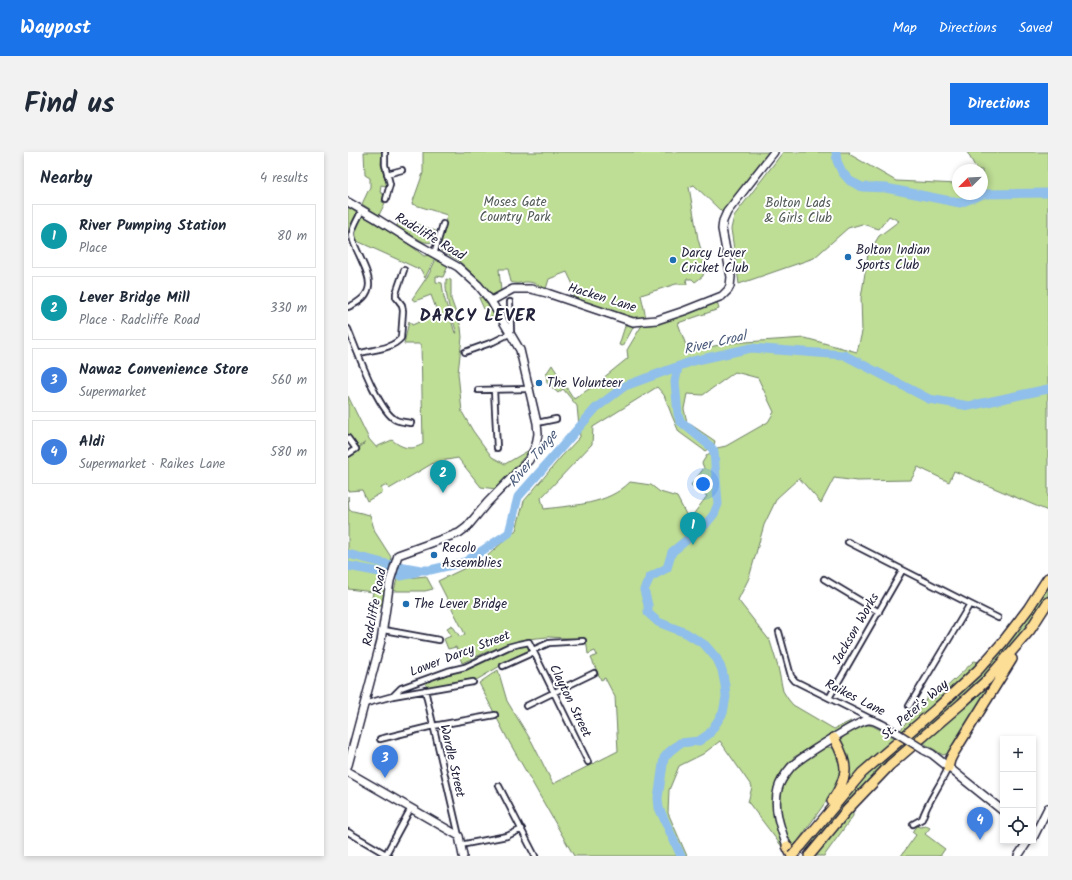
<!DOCTYPE html>
<meta charset="utf-8">
<style>
:root{--surface:#fff;--page:#f2f2f3;--text:#1f2937;--muted:#747a83;--line:#e0e1e3;--accent:#1a73e8}
body{margin:0;font-family:Kalam,sans-serif;background:var(--page);color:var(--text)}
.controls{position:absolute;right:12px;bottom:12px;display:grid;overflow:hidden;border-radius:0px;box-shadow:0 2px 6px #0003}
.controls button{width:36px;height:36px;display:grid;place-items:center;padding:0;border:0;border-bottom:1px solid var(--line);background:var(--surface);color:var(--text);font:20px sans-serif}
.compass{position:absolute;left:604px;top:12px;width:36px;height:36px;border-radius:50%;background:var(--surface);box-shadow:0 2px 6px #0003;rotate:246deg}
.you{position:absolute;left:355px;top:332px;width:14px;height:14px;margin:-10px;border:3px solid #fff;border-radius:50%;background:#1a73e8;box-shadow:0 0 0 6px #1a73e833}
.badge{display:grid;place-items:center;width:26px;height:26px;border-radius:50%;background:var(--accent);color:#fff;font-size:13px;font-weight:700}
.pin{position:absolute;translate:-50% -33px;filter:drop-shadow(0 1px 2px #0008)}
.pin::after{content:'';position:absolute;top:21px;width:14px;height:12px;background:inherit;clip-path:polygon(0 0,100% 0,50% 100%)}
.list{margin:0;padding:0;list-style:none}
h2{display:flex;justify-content:space-between;align-items:center;height:52px;margin:0;padding:0 16px;font-size:17px}
h2 small{font-size:13px;font-weight:400;color:var(--muted)}
.list li{display:grid;grid-template-columns:26px 1fr auto;gap:12px;align-items:center;box-sizing:border-box;height:64px;margin:0 8px 8px;padding:0 8px;border:1px solid var(--line);border-radius:0px}
.list b{display:block;font-size:15px;white-space:nowrap}
.list p{margin:0;font-size:13px;white-space:nowrap;color:var(--muted)}
.list em{font-size:13px;font-style:normal;color:var(--muted)}
.icon{flex:none;width:22px;height:22px;fill:none;stroke:currentColor;stroke-width:2;stroke-linecap:round;stroke-linejoin:round}
.map{position:relative;flex:none;width:700px;height:704px;overflow:hidden;border-radius:0px}
header{display:flex;align-items:center;gap:24px;box-sizing:border-box;height:56px;padding:0 20px;background:var(--accent);color:#fff}
header strong{font-size:19px}
nav{display:flex;gap:22px;margin-inline-start:auto;font-size:14px}
.intro{display:flex;align-items:center;justify-content:space-between;box-sizing:border-box;height:96px;padding:0 24px}
h1{margin:0;font-size:28px}
.button{padding:10px 18px;border-radius:0px;background:var(--accent);color:#fff;font-size:14px;font-weight:700}
main{display:flex;gap:24px;padding:0 24px}
aside{flex:1;background:var(--surface);border-radius:0px;box-shadow:0 2px 6px #0003}
.map>svg:first-child{display:block}
.green{fill:#bedd95;stroke:#708068;fill-rule:evenodd}
.lines{fill:none;stroke-linecap:round;stroke-linejoin:round}
.river{stroke:#90bfeb;stroke-width:9}
.street-casing{stroke:#22223b;stroke-width:8}
.secondary-casing{stroke:#22223b;stroke-width:10}
.highway-casing{stroke:#22223b;stroke-width:12}
.street{stroke:#fff;stroke-width:4.5}
.secondary{stroke:#fff;stroke-width:7}
.highway{stroke:#fdde96;stroke-width:9}
.secondary-bridge-casing{stroke:#22223b;stroke-width:10;stroke-linecap:butt}
.highway-bridge-casing{stroke:#22223b;stroke-width:12;stroke-linecap:butt}
.secondary-bridge{stroke:#fff;stroke-width:7}
.highway-bridge{stroke:#fdde96;stroke-width:9}
.poi-dot{fill:#1f6fb2;stroke:#fff;stroke-width:1.5}
.labels{text-anchor:middle;dominant-baseline:central;stroke-width:4;stroke-linejoin:round;paint-order:stroke}
.park-label{font-size:13px;fill:#515a56;stroke:#fff}
.street-label{font-size:13px;fill:#22223b;stroke:#fff}
.poi-label{font-size:13px;fill:#22223b;stroke:#fff;text-anchor:start}
.water-label{font-size:14px;font-style:italic;fill:#485979;stroke:#fff}
.district-label{font-size:17px;font-weight:bold;letter-spacing:1px;fill:#22223b;stroke:#fff}
</style>
<header>
<strong>Waypost</strong>
<nav><a>Map</a><a>Directions</a><a>Saved</a></nav>
</header>
<div class="intro"><h1>Find us</h1><a class="button">Directions</a></div>
<main>
<aside>
<h2>Nearby<small>4 results</small></h2>
<ul class="list">
<li><span class="badge" style="background:#0f9aa8">1</span><div><b>River Pumping Station</b><p>Place</p></div><em>80 m</em></li>
<li><span class="badge" style="background:#0f9aa8">2</span><div><b>Lever Bridge Mill</b><p>Place · Radcliffe Road</p></div><em>330 m</em></li>
<li><span class="badge" style="background:#3f7fe0">3</span><div><b>Nawaz Convenience Store</b><p>Supermarket</p></div><em>560 m</em></li>
<li><span class="badge" style="background:#3f7fe0">4</span><div><b>Aldi</b><p>Supermarket · Raikes Lane</p></div><em>580 m</em></li>
</ul>
</aside>
<div class="map">
<svg width="700" height="704" viewBox="0 0 700 704">
<rect width="100%" height="100%" fill="#fff"/>
<filter id="ink" filterUnits="userSpaceOnUse"><feTurbulence type="fractalNoise" baseFrequency=".025" numOctaves="2"/><feDisplacementMap in="SourceGraphic" scale="8" xChannelSelector="R" yChannelSelector="G"/><feConvolveMatrix kernelMatrix="1 2 1 2 8 2 1 2 1" color-interpolation-filters="sRGB"/></filter>
<g filter="url(#ink)">
<path class="green" d="M 16,0 L 34,0 L 33,12 L 39,33 L 38,34 L 33,33 L 32,40 L 35,42 L 36,44 L 34,50 L 37,51 L 31,63 L 14,52 L 22,35 L 22,26 L 17,23 Z
M 75,0 L 421,0 L 374,60 L 346,33 L 341,35 L 350,87 L 355,105 L 356,118 L 355,124 L 347,130 L 344,127 L 338,127 L 339,132 L 328,132 L 293,143 L 298,166 L 285,166 L 225,146 L 227,137 L 219,120 L 201,127 L 198,137 C 192,134 186,130 179,130 C 172,130 170,133 163,130 L 160,117 L 151,117 L 153,139 L 143,144 L 126,123 L 110,108 L 90,97 L 99,63 L 64,52 L 75,21 Z
M 435,0 L 502,0 L 501,2 L 548,29 L 610,32 L 610,42 L 634,42 L 634,33 L 636,33 L 634,28 L 634,18 L 629,18 L 619,0 L 700,0 L 700,359 L 606,319 L 601,330 L 570,315 L 563,328 L 509,329 L 486,326 L 473,351 L 451,326 L 429,346 L 416,373 L 401,426 L 390,448 L 422,489 L 430,515 L 435,539 L 440,547 L 445,553 L 486,577 L 503,569 L 490,580 L 446,605 L 432,624 L 426,636 L 425,648 L 427,664 L 435,696 L 400,650 L 404,635 L 372,589 L 355,602 L 331,614 L 321,638 L 320,661 L 339,704 L 226,704 L 159,586 L 131,531 L 150,518 L 159,549 L 184,590 L 205,632 L 270,599 L 267,545 L 257,526 L 253,528 L 243,506 L 249,503 L 247,499 L 240,502 L 238,487 L 200,485 L 179,487 L 183,499 L 152,514 L 125,530 L 79,536 L 77,530 L 117,517 L 146,504 L 143,498 L 114,511 L 108,495 L 100,497 L 96,487 L 103,484 L 99,476 L 104,473 L 112,485 L 117,482 L 90,429 L 136,407 L 168,378 L 176,349 L 213,305 L 232,285 L 229,254 L 215,237 L 210,241 L 199,231 L 198,222 L 204,213 L 226,247 L 253,229 L 254,227 L 280,206 L 279,198 L 294,173 L 306,171 L 369,150 L 371,157 L 330,171 L 340,199 L 382,191 L 457,186 L 509,200 L 514,180 L 513,146 L 520,102 L 531,84 L 551,69 L 541,64 L 531,77 L 514,72 L 500,76 L 466,106 L 391,132 L 383,77 L 386,64 ZM 387,220 L 410,226 L 426,260 L 420,270 L 378,294 L 369,296 L 359,303 L 354,311 L 356,316 L 343,333 L 359,344 L 341,368 L 329,345 L 312,340 L 303,333 L 282,330 C 259,353 226,353 196,357 L 193,346 L 244,292 L 245,275 L 309,235 L 316,243 L 324,264 L 331,280 L 357,299 L 366,293 L 367,289 L 339,270 L 336,257 L 339,242 L 355,243 Z
M 0,55 L 9,61 L 9,64 L 0,81 Z
M 14,64 L 15,64 L 58,90 L 76,104 L 82,103 L 87,106 L 77,126 L 73,118 L 9,89 L 5,81 Z
M 54,66 L 90,80 L 87,91 L 76,90 L 48,75 Z
M 88,107 L 100,114 L 95,125 L 88,124 L 88,130 L 94,131 L 96,145 L 107,181 L 109,181 C 103,164 97,145 98,127 L 103,128 L 103,147 L 113,175 L 114,185 L 110,221 L 114,260 L 125,279 L 144,305 L 157,312 L 183,297 L 148,337 L 133,335 L 110,306 L 87,310 L 41,337 L 39,333 L 33,336 L 35,340 L 19,349 L 14,338 L 0,339 L 0,306 L 18,290 L 8,297 L 0,286 L 0,244 L 21,287 L 28,295 L 44,288 C 54,296 63,299 75,292 L 73,192 L 56,192 L 61,169 L 64,173 L 90,162 L 83,143 L 67,149 L 64,147 L 81,122 Z
M 135,145 L 147,164 L 140,166 L 131,146 Z
M 278,171 L 286,174 L 275,194 L 271,193 Z
M 0,344 L 1,358 L 22,363 L 27,380 L 43,405 L 34,453 L 23,452 L 25,440 L 0,437 Z
M 78,424 L 85,437 L 77,439 L 46,439 L 49,427 Z
M 700,433 C 700,435 700,439 700,442 C 699,448 692,455 689,460 C 657,510 611,549 566,587 L 560,584 L 582,566 Z
M 626,509 L 632,510 L 609,533 L 555,580 L 552,579 L 556,573 L 570,560 L 580,544 L 586,547 Z
M 651,519 L 601,601 L 595,603 L 574,590 Z
M 520,573 L 525,574 L 547,586 L 528,603 L 495,638 L 493,588 C 497,580 511,575 520,573 Z
M 552,591 L 557,594 C 521,626 490,662 458,698 L 457,698 L 456,696 L 515,624 Z
M 479,595 C 498,595 494,622 489,634 L 445,696 C 442,687 437,679 434,670 C 427,651 435,626 450,613 C 458,606 469,601 479,595 Z
M 505,657 L 505,664 L 476,704 L 466,704 Z
M 568,674 L 572,675 L 578,674 L 582,676 L 577,682 L 597,697 L 592,704 L 553,704 L 568,683 L 564,680 Z"/>
<g class="lines">
<path class="river" d="M 488,0 L 489,9 L 494,20 L 502,29 L 514,35 L 538,36 L 612,51 L 635,42 L 700,41
M 330,215 L 327,230 L 330,262 L 332,269 L 362,294 L 366,299 L 370,352 L 366,362 L 358,372 L 324,400 L 319,416 L 302,425 L 296,438 L 300,453 L 300,461 L 310,470 L 338,481 L 357,493 L 369,507 L 374,518 L 377,533 L 378,545 L 375,561 L 361,582 L 351,589 L 332,591 L 321,600 L 316,606 L 310,646 L 311,656 L 333,704
M 0,402 L 39,412 L 73,418 L 82,418 L 117,410 L 161,381 L 170,345 L 248,256 L 277,234 L 345,209 L 403,196 L 496,203 L 581,247 L 621,254 L 700,237
M 0,414 L 53,424 L 62,422 L 73,418"/>
<defs>
<path id="street" d="M 37,0 L 37,13 L 42,32 L 38,47
M 39,22 L 54,18
M 86,102 L 95,72
M 0,155 C 34,141 19,121 8,96 C 6,92 4,86 4,81 C 5,74 11,65 14,58
M 0,177 C 8,196 30,259 48,268 C 52,270 59,270 63,271
M 117,200 L 145,190 L 163,181 L 162,150
M 10,202 C 24,197 43,198 53,186 L 55,159 L 54,153 L 48,145 L 48,141 L 56,118
M 130,238 L 182,237
M 146,238 L 149,296
M 189,271 L 208,267
M 0,286 L 8,297 L 0,302
M 500,390 L 622,452 L 561,554
M 476,427 L 531,460
M 622,452 L 650,466
M 36,478 L 91,488
M 431,480 L 443,524 L 447,529 L 523,567
M 185,498 L 201,491 L 235,489
M 155,514 L 186,500
M 77,538 L 111,684
M 45,544 L 53,536 L 100,519 L 117,515 L 160,495 L 171,492 L 181,490 L 240,610
M 481,546 L 554,419
M 16,552 L 45,544 L 125,530
M 178,554 L 246,521
M 32,587 L 85,574 L 147,563
M 151,634 L 187,704
M 565,672 L 574,667 C 580,649 592,634 600,616
M 0,680 L 41,704
M 112,693 L 159,684 L 174,677
M 38,702 L 63,656"/>
<path id="secondary" d="M 0,50 L 29,67 L 67,91 L 110,115 L 130,133 L 143,149 L 172,198 L 189,271 L 190,282 L 188,293 L 181,308 L 139,351 L 119,375 L 111,381 L 50,403 L 42,429 L 33,489 L 0,613
M 143,149 L 165,137 L 183,137 L 199,141 L 285,170 L 309,168 L 336,159 L 374,144 L 380,138 L 382,134 L 383,125 L 374,77 L 375,69 L 379,60 L 426,0
M 576,598 L 584,602 L 655,659
M 0,620 L 111,684 L 115,704
M 685,686 L 700,656
M 439,694 C 432,675 425,656 430,637 C 432,629 438,621 443,615 C 450,607 511,568 521,568 C 527,567 543,578 549,581
M 670,704 L 680,689"/>
<path id="highway" d="M 600,616 L 602,608 L 605,602 L 664,507
M 484,649 C 501,623 501,613 486,586
M 439,694 L 444,704
M 453,694 L 514,621 L 588,557 L 630,518 L 654,491 L 680,457 L 700,426
M 461,704 L 499,658 L 542,613 L 613,552 L 639,528 L 682,478 L 700,450"/>
</defs>
<use href="#street" class="street-casing"/>
<use href="#secondary" class="secondary-casing"/>
<use href="#highway" class="highway-casing"/>
<use href="#street" class="street"/>
<use href="#secondary" class="secondary"/>
<use href="#highway" class="highway"/>
<defs>
<path id="secondary-bridge" d="M 549,581 L 576,598"/>
<path id="highway-bridge" d="M 444,704 L 453,694"/>
</defs>
<use href="#secondary-bridge" class="secondary-bridge-casing"/>
<use href="#highway-bridge" class="highway-bridge-casing"/>
<use href="#secondary-bridge" class="secondary-bridge"/>
<use href="#highway-bridge" class="highway-bridge"/>
</g>
</g>
<g class="poi-dot">
<circle cx="500" cy="105" r="4"/>
<circle cx="325" cy="108" r="4"/>
<circle cx="191" cy="231" r="4"/>
<circle cx="86" cy="403" r="4"/>
<circle cx="58" cy="452" r="4"/>
</g>
<g class="labels">
<g class="park-label">
<text x="167" y="50">Moses Gate<tspan x="167" dy="15">Country Park</tspan></text>
<text x="450" y="51">Bolton Lads<tspan x="450" dy="15">&amp; Girls Club</tspan></text>
</g>
<g class="street-label">
<text transform="translate(82 85) rotate(31)">Radcliffe Road</text>
<text transform="translate(254 146) rotate(17)">Hacken Lane</text>
<text transform="translate(27 455) rotate(-79)">Radcliffe Road</text>
<text transform="translate(508 477) rotate(-60)">Jackson Works</text>
<text transform="translate(112 502) rotate(-21)">Lower Darcy Street</text>
<text transform="translate(507 546) rotate(27)">Raikes Lane</text>
<text transform="translate(222 549) rotate(64)">Clayton Street</text>
<text transform="translate(567 558) rotate(-41)">St. Peter's Way</text>
<text transform="translate(104 609) rotate(77)">Wardle Street</text>
</g>
<g class="poi-label">
<text x="508" y="98">Bolton Indian<tspan x="508" dy="15">Sports Club</tspan></text>
<text x="333" y="101">Darcy Lever<tspan x="333" dy="15">Cricket Club</tspan></text>
<text x="199" y="231">The Volunteer</text>
<text x="94" y="396">Recolo<tspan x="94" dy="15">Assemblies</tspan></text>
<text x="66" y="452">The Lever Bridge</text>
</g>
<g class="water-label">
<text transform="translate(367 191) rotate(-13)">River Croal</text>
<text transform="translate(185 307) rotate(-50)">River Tonge</text>
</g>
<g class="district-label">
<text x="130" y="164">DARCY LEVER</text>
</g>
</g>
</svg>
<div class="controls">
<button>+</button>
<button>−</button>
<button><svg class="icon" aria-label="locate" viewBox="0 0 24 24"><circle cx="12" cy="12" r="6"/><path d="M12 2v4M12 18v4M2 12h4M18 12h4"/></svg></button>
</div>
<svg class="compass" viewBox="-18 -18 36 36"><path d="M0-13l5 13h-10z" fill="#e53935"/><path d="M0 13l5-13h-10z" fill="#747a83"/></svg>
<div class="you"></div>
<div class="pin badge" style="left:345px;top:393px;background:#0f9aa8">1</div>
<div class="pin badge" style="left:95px;top:341px;background:#0f9aa8">2</div>
<div class="pin badge" style="left:37px;top:626px;background:#3f7fe0">3</div>
<div class="pin badge" style="left:632px;top:688px;background:#3f7fe0">4</div>
</div>
</main>
